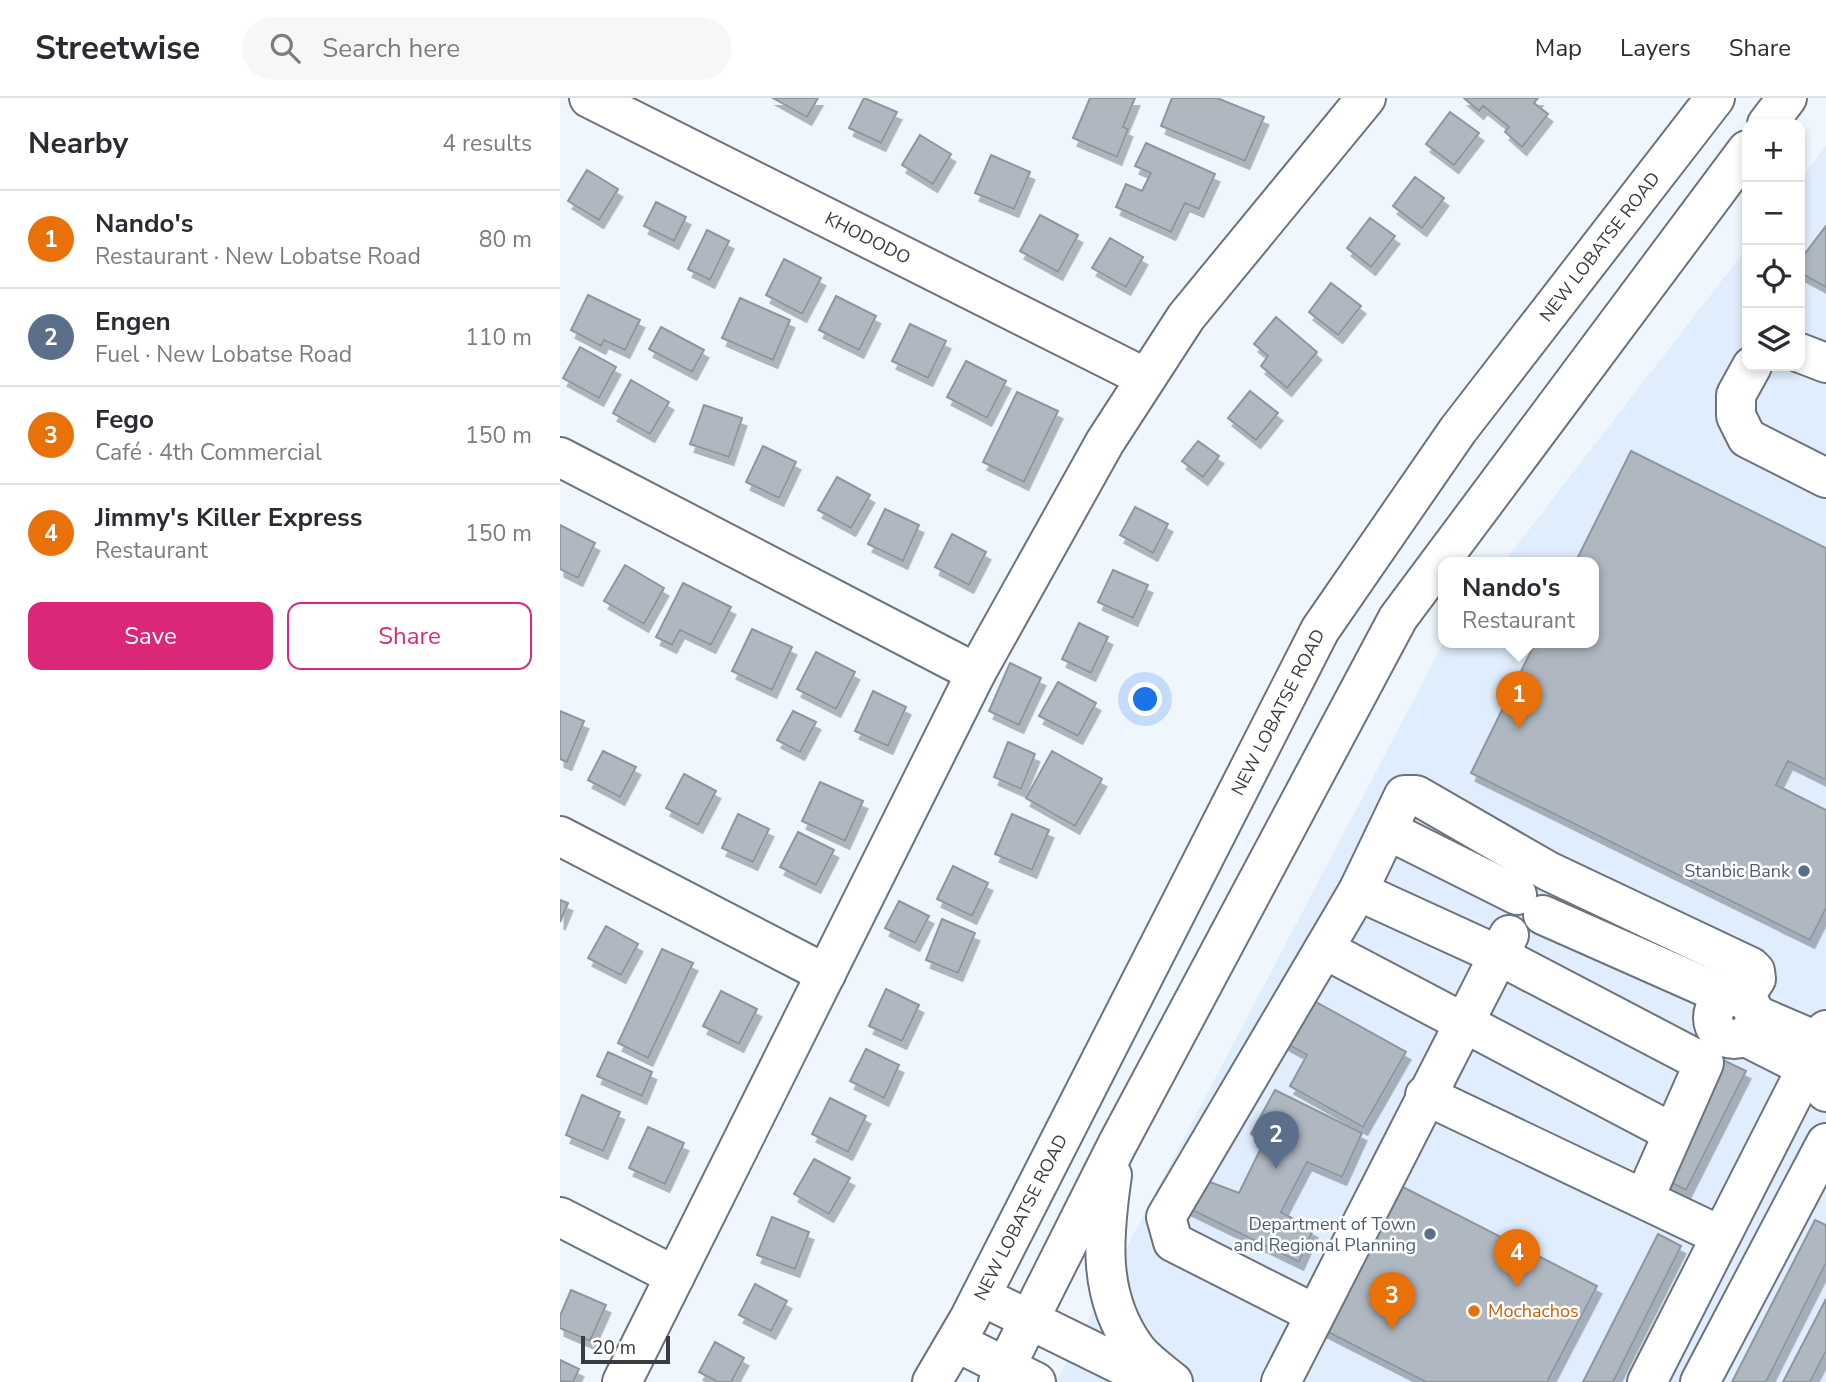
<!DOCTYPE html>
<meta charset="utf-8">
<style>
:root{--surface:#fff;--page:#f7f7f7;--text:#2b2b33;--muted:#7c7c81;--line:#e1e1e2;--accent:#db2777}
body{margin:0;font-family:"Nunito Sans",sans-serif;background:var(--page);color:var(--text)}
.controls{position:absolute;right:21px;top:21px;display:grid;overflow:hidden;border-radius:14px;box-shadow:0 4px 10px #0003}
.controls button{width:63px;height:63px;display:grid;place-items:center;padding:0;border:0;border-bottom:2px solid var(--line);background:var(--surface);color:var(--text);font:35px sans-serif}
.scale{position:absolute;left:21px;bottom:18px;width:89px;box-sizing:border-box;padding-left:7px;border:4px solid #393c40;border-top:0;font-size:19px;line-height:24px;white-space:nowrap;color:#393c40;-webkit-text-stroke:5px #fff;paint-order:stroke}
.you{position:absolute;left:586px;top:602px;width:24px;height:24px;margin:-18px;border:5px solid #fff;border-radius:50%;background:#1a73e8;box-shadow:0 0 0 10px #1a73e833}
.badge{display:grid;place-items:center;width:46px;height:46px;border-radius:50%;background:var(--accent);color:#fff;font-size:23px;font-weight:700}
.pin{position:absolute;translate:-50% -58px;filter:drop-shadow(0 2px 4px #0008)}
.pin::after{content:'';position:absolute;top:37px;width:24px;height:21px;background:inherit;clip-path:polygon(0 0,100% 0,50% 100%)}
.popup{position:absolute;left:878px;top:459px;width:161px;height:91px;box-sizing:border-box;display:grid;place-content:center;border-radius:14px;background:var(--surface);filter:drop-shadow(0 2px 5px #0005);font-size:23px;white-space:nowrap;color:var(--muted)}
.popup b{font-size:26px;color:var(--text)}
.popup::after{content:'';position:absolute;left:50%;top:100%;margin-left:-14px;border:14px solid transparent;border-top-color:var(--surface)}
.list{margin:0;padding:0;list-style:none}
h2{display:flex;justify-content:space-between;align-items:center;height:91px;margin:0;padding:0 28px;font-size:30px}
h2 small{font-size:23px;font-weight:400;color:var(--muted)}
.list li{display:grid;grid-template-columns:46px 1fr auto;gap:21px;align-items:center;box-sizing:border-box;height:98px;padding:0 28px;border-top:2px solid var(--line)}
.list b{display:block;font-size:26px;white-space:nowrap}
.list p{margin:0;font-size:23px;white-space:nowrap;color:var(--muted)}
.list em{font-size:23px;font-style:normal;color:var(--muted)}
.actions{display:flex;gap:14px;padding:21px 28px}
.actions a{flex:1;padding:16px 0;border:2px solid var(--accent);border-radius:14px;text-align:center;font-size:24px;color:var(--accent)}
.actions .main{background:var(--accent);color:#fff}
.icon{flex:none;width:38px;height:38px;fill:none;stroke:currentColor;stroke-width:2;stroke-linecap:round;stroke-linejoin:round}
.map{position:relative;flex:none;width:1266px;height:1284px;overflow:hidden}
header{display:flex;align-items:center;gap:42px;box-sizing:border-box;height:98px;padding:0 35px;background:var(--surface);border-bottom:2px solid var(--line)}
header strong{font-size:33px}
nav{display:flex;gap:38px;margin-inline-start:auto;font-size:24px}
.search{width:490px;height:63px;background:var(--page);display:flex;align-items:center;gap:18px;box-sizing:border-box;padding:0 24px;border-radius:38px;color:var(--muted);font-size:26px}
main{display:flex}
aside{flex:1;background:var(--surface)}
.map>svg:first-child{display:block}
.built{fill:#dfedfd}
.building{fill:#afb7c1;stroke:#8e969f;stroke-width:2;filter:url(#shadow)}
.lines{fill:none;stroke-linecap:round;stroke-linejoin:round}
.minor-casing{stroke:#6c737c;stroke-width:42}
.major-casing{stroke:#6c737c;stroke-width:42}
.minor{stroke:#fff;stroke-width:38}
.major{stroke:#fff;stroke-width:38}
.service-dot{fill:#5c6f8a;stroke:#fff;stroke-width:2.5}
.food-dot{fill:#e8710a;stroke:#fff;stroke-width:2.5}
.labels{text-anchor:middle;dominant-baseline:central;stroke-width:5;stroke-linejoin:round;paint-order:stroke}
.street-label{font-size:18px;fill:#393c40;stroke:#fff}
.service-label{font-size:18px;fill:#4e5e75;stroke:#fff;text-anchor:end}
.food-label{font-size:18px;fill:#c56008;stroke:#fff;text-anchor:start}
</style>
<header>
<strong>Streetwise</strong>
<div class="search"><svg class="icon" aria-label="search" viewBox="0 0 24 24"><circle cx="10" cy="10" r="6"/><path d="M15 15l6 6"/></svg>Search here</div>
<nav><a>Map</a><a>Layers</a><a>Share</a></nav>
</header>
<main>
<aside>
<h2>Nearby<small>4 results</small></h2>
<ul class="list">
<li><span class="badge" style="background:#e8710a">1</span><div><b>Nando's</b><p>Restaurant · New Lobatse Road</p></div><em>80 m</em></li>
<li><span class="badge" style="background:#5c6f8a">2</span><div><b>Engen</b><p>Fuel · New Lobatse Road</p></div><em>110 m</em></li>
<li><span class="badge" style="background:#e8710a">3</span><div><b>Fego</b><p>Café · 4th Commercial</p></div><em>150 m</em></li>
<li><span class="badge" style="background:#e8710a">4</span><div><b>Jimmy's Killer Express</b><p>Restaurant</p></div><em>150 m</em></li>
</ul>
<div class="actions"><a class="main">Save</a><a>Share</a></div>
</aside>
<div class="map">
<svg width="1266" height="1284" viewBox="0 0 1266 1284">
<defs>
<filter id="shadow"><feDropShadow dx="4.5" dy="8" stdDeviation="0" flood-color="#0004"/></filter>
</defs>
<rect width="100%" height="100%" fill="#eff6fe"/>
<path class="built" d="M 1266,48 L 1266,1284 L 496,1284 L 884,544 L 1034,545 L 1034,465 L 943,465 L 1187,150 L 1187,268 L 1240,268 L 1240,82 Z"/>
<path class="building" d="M 213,0 L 258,0 L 247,19 Z
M 304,0 L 337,14 L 321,45 L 289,30 Z
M 530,0 L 575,0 L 563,29 L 568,31 L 557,59 L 513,40 Z
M 612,0 L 657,0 L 704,19 L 685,63 L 601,28 Z
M 904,0 L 978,0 L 974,5 L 988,16 L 962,49 L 945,34 L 949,29 L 923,8 L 919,13 Z
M 890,14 L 919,35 L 894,67 L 866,46 Z
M 360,37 L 391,56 L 373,86 L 342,67 Z
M 586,45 L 655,76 L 639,111 L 625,105 L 611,134 L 556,109 L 566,86 L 582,93 L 591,75 L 575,68 Z
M 431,57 L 470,74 L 454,111 L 415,95 Z
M 27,72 L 58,91 L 39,122 L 8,103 Z
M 855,79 L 884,100 L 862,130 L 833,108 Z
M 96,104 L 126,119 L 114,143 L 84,128 Z
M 480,117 L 518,137 L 498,174 L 460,153 Z
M 810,120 L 835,138 L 811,169 L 787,150 Z
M 1266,128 L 1266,189 L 1240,175 L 1240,162 Z
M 147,132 L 169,143 L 150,182 L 128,171 Z
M 550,140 L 583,159 L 566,189 L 532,170 Z
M 224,161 L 261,180 L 242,216 L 206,197 Z
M 771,185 L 801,208 L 778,237 L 749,214 Z
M 28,197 L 80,222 L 65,252 L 44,242 L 41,248 L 11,232 Z
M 276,198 L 316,218 L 299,252 L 259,232 Z
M 180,200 L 230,222 L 213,262 L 162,240 Z
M 716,219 L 757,254 L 727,290 L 701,268 L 708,258 L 694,246 Z
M 350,226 L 386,243 L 368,280 L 332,263 Z
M 101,229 L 144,252 L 132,274 L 89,251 Z
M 20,249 L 56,269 L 39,300 L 3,280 Z
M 406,263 L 446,283 L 427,320 L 387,299 Z
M 71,282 L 109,304 L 90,336 L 53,315 Z
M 690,293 L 718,315 L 696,342 L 668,320 Z
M 457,294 L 498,313 L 464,384 L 423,364 Z
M 144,307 L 182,320 L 169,359 L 130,346 Z
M 638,343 L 659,358 L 643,379 L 622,363 Z
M 203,348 L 236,364 L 219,400 L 186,384 Z
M 1071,353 L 1266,450 L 1266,682 L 1228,663 L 1216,687 L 1266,712 L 1266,810 L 1250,842 L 911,675 L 975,545 L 1034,545 L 1034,465 L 1015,465 Z
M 277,379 L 310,397 L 291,430 L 258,412 Z
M 575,409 L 608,426 L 593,455 L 560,437 Z
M 325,411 L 359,427 L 343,463 L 308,446 Z
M 0,427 L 35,445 L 18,480 L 0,471 Z
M 392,436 L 426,454 L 409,487 L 375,469 Z
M 65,467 L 104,490 L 84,526 L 44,503 Z
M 553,472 L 588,487 L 573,520 L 538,504 Z
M 123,485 L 171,509 L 151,547 L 120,532 L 112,547 L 96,539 Z
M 519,525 L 548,539 L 531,575 L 502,561 Z
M 192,531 L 232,549 L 212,592 L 172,573 Z
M 256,554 L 295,574 L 276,611 L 237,591 Z
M 450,565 L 481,580 L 459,627 L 429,613 Z
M 498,584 L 536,605 L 518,638 L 479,618 Z
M 313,593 L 346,609 L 328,648 L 295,633 Z
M 0,613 L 24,623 L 7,664 L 0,661 Z
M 233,613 L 256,624 L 240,654 L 217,642 Z
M 448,644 L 475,656 L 461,691 L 434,679 Z
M 43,653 L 76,669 L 60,699 L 28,682 Z
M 492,653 L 542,681 L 515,728 L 466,700 Z
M 124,676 L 156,693 L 138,727 L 106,710 Z
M 260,684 L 303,703 L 285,743 L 242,723 Z
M 178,716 L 209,731 L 193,764 L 162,750 Z
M 452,716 L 489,732 L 472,772 L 435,756 Z
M 238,734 L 274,752 L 256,787 L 220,769 Z
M 393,768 L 428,785 L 412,818 L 377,801 Z
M 0,802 L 8,805 L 0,824 Z
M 339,803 L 369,818 L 355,845 L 325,830 Z
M 382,821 L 415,835 L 398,875 L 366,862 Z
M 46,828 L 78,846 L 61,877 L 28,860 Z
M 102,851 L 133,865 L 88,960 L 58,945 Z
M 326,891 L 359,907 L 342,943 L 309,928 Z
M 161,893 L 197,911 L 179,946 L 143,928 Z
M 749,900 L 846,954 L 803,1029 L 730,988 L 747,957 L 724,944 Z
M 306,951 L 339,967 L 324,1000 L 290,983 Z
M 48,954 L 92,974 L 82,998 L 37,978 Z
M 1163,962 L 1186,973 L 1126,1092 L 1104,1081 Z
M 715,992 L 802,1035 L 782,1079 L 747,1064 L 721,1114 L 753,1132 L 739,1164 L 626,1109 L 642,1081 L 679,1095 L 704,1044 L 691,1036 Z
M 22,997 L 60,1014 L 43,1053 L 6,1037 Z
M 270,1000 L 306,1018 L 288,1054 L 252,1036 Z
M 88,1029 L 124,1045 L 105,1086 L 69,1070 Z
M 254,1061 L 290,1080 L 269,1116 L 234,1096 Z
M 833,1084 L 1037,1188 L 987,1284 L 866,1284 L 758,1229 Z
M 212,1119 L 249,1134 L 235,1171 L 197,1157 Z
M 1255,1122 L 1266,1127 L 1266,1165 L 1206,1284 L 1172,1284 Z
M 1098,1136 L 1121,1148 L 1053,1284 L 1023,1284 Z
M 195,1186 L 227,1203 L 211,1233 L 179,1217 Z
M 11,1192 L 46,1207 L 30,1243 L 0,1230 L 0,1218 Z
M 1266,1201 L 1266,1253 L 1250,1284 L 1223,1284 Z
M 155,1244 L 184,1260 L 171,1284 L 158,1284 L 139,1274 Z
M 0,1262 L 19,1271 L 13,1284 L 0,1283 Z"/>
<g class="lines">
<defs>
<g id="minor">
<path id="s1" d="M 29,0 L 586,280"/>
<path d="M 1240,255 L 1266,265"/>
<path d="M 1192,268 L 1176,297 L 1176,318 L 1187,340 L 1266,380"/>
<path d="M 0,359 L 416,575"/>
<path d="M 829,733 L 957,797"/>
<path d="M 0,738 L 266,876"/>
<path d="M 798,793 L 938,857 L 1144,965 L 1084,1101"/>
<path d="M 983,817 L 1168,899"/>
<path d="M 764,851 L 1113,1035"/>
<circle cx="1174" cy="920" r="21"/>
<path d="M 1194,916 L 1266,947"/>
<path d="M 1184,938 L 1247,970 L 1266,994"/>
<path d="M 865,997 L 1161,1138"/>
<path d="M 0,1119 L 115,1178"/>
<path d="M 421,1198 L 596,1284"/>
<path d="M 755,1216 L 613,1144 L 606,1119 L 798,793 L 844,697 L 856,697 L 988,773 L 1191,869 L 1195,873 L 1196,881 L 1183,901"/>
<path d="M 396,1244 L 476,1284"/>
<path d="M 62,1284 L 416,575 L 545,344 L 626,219 L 806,0"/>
<path d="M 721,1284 L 949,837"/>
<path d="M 1087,1284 L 1266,932"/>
<path d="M 1140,1284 L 1266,1045"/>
</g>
<g id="major">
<path d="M 1207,26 L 1227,0"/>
<path d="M 552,1077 C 543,1139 537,1198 576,1251 C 585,1263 601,1274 613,1284"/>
<path id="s2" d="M 372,1284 L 409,1221 L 760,532 L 898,332 L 1155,0"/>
<path d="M 438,1284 L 557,1047 L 838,520 L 1187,52"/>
</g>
</defs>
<use href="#minor" class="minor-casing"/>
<use href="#major" class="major-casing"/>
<use href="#minor" class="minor"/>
<use href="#major" class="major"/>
</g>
<g class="service-dot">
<circle cx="1244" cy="773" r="7"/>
<circle cx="870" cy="1136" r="7"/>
</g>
<circle class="food-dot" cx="914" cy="1213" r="7"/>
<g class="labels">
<g class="street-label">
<text stroke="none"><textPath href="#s1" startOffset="312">KHODODO</textPath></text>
<text stroke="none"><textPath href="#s2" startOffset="1321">NEW LOBATSE ROAD</textPath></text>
<text stroke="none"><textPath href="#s2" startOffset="754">NEW LOBATSE ROAD</textPath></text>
<text stroke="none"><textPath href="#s2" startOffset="187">NEW LOBATSE ROAD</textPath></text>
</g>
<g class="service-label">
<text x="1230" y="773">Stanbic Bank</text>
<text x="856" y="1126">Department of Town<tspan x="856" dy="21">and Regional Planning</tspan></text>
</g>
<g class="food-label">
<text x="928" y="1213">Mochachos</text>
</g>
</g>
</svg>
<div class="controls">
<button>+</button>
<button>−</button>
<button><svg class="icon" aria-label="locate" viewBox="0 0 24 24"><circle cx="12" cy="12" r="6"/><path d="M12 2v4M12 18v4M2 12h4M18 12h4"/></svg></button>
<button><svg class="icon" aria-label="layers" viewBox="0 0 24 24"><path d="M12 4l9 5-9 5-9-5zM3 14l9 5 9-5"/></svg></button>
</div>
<div class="scale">20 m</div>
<div class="you"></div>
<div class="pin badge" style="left:959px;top:631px;background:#e8710a">1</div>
<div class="popup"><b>Nando's</b>Restaurant</div>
<div class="pin badge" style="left:716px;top:1071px;background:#5c6f8a">2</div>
<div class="pin badge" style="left:832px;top:1232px;background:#e8710a">3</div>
<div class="pin badge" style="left:957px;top:1189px;background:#e8710a">4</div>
</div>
</main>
